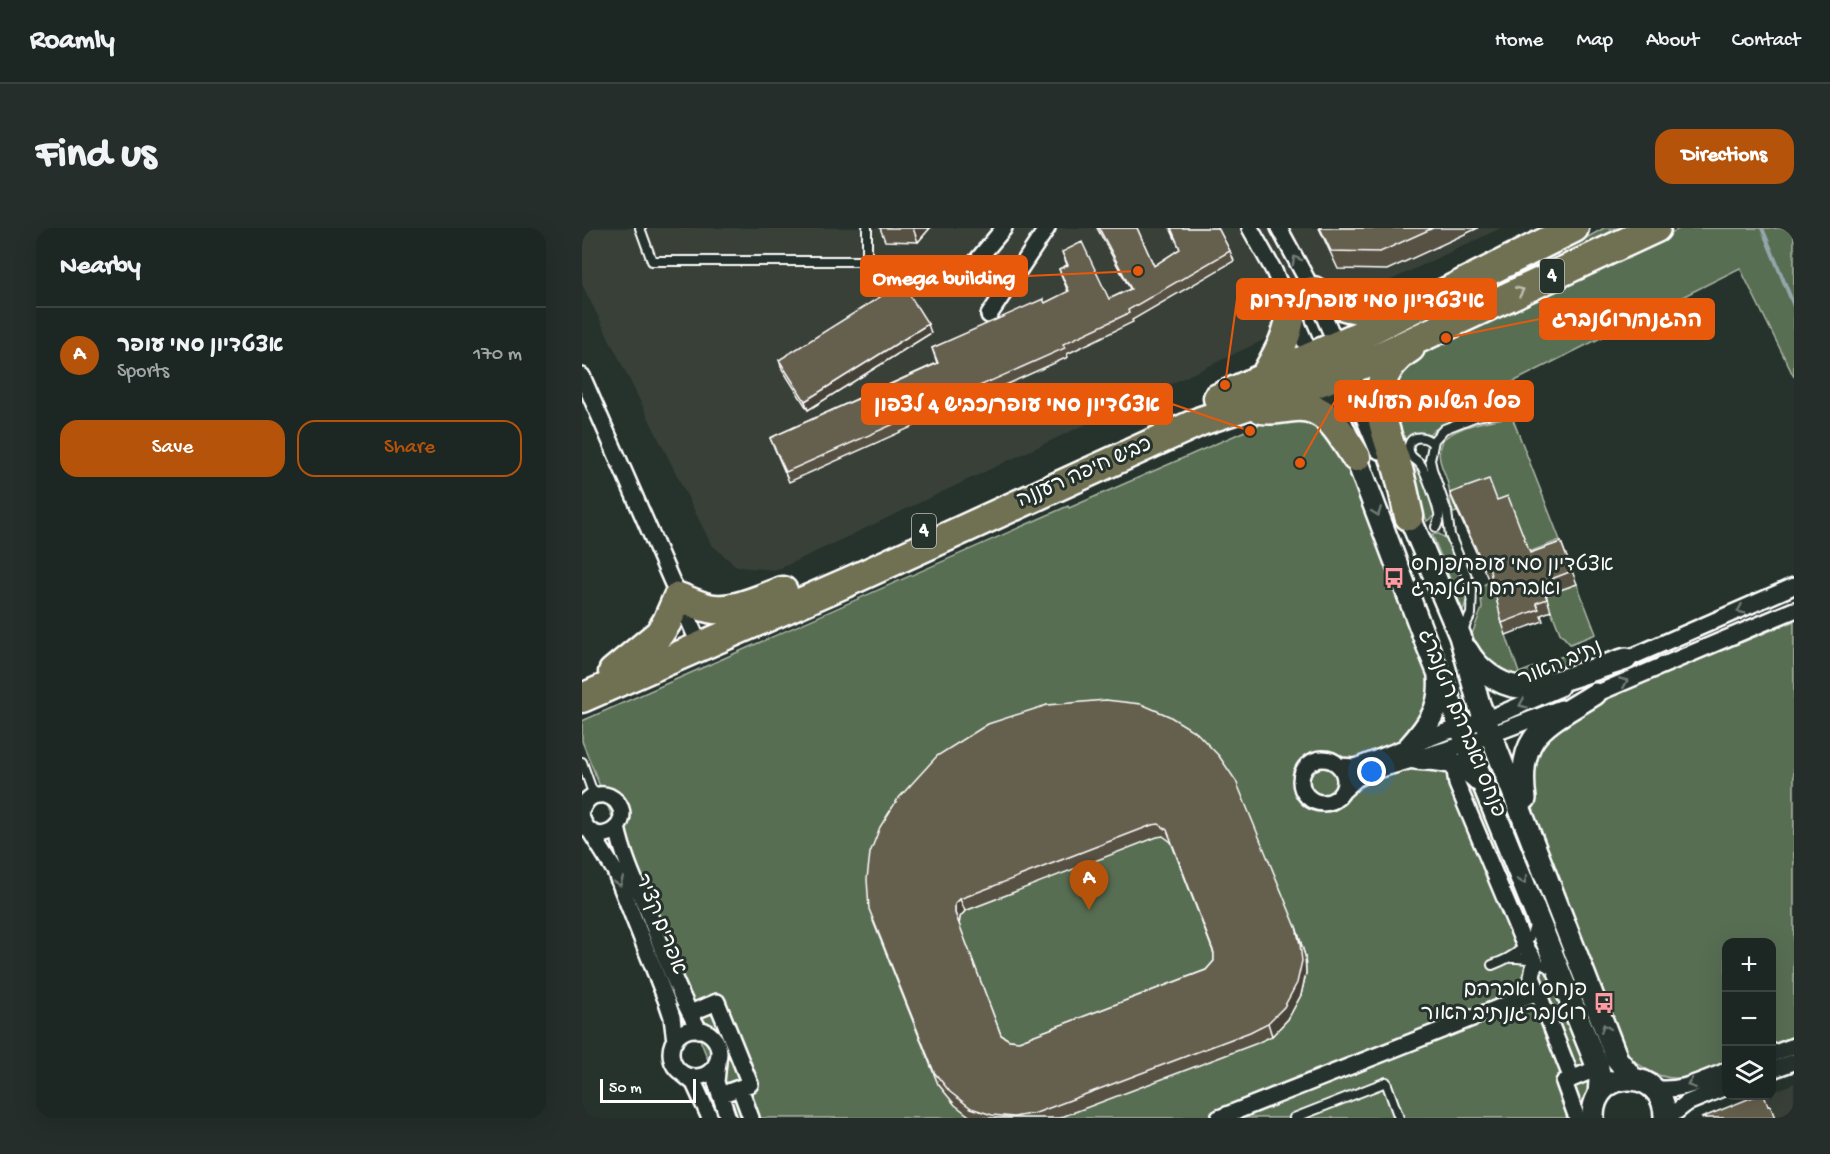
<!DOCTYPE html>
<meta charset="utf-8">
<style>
:root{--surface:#1c2622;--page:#252e2a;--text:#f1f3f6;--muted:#a0a5a5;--line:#3a4340;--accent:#b45309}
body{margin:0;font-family:"Gochi Hand","Playpen Sans Hebrew",sans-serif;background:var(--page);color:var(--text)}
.controls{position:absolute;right:18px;bottom:18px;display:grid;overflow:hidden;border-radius:12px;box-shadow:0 6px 24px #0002}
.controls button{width:54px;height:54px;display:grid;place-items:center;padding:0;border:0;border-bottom:2px solid var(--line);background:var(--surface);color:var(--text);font:30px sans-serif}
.scale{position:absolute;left:18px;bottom:15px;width:96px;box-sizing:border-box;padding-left:6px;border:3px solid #fff;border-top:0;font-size:16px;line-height:21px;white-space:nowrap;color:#fff;-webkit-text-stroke:4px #26332d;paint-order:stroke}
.you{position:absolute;left:790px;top:544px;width:21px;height:21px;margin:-15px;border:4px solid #fff;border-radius:50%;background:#1a73e8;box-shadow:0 0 0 9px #1a73e833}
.badge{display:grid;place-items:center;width:39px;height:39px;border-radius:50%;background:var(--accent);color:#fff;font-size:20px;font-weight:700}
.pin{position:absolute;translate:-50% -50px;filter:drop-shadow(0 2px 3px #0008)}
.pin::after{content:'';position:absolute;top:32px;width:21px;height:18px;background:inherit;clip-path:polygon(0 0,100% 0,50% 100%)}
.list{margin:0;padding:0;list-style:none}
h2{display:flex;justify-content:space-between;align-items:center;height:78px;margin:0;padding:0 24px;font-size:26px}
h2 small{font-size:20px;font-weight:400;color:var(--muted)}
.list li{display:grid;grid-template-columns:39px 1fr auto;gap:18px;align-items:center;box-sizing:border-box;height:96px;padding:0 24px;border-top:2px solid var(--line)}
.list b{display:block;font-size:22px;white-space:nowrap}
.list p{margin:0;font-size:20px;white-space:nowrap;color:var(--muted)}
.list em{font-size:20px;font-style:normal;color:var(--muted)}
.actions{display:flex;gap:12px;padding:18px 24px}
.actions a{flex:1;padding:14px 0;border:2px solid var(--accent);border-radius:18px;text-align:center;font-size:21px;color:var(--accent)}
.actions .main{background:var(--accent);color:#fff}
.icon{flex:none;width:33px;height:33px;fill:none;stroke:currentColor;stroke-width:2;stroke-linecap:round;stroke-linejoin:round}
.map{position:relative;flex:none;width:1212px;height:890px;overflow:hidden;border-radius:18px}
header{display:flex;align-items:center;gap:36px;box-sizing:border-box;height:84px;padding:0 30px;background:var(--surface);border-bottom:2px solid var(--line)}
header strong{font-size:28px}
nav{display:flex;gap:33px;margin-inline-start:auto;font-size:21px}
.intro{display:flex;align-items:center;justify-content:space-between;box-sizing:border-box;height:144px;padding:0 36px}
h1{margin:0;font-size:42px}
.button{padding:15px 27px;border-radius:18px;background:var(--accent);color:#fff;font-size:21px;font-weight:700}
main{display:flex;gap:36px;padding:0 36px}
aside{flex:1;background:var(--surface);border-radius:18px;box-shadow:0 6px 24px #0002}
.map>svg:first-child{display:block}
.built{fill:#394037}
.green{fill:#586e52;stroke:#acb6a8;stroke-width:1.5}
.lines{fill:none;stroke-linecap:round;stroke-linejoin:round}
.stream{stroke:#93a7aa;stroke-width:4}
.lane-casing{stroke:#fff;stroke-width:12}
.street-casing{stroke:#fff;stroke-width:20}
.secondary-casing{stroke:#fff;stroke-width:26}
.highway-casing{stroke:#fff;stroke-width:33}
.lane{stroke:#26332d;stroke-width:8}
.street{stroke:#26332d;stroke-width:15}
.secondary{stroke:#26332d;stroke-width:21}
.highway{stroke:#706f52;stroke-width:28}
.wall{fill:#575143;stroke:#fff;stroke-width:1.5;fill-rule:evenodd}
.shaded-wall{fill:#474237;stroke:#fff;stroke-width:1.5}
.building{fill:#655e4e;stroke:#fff;stroke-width:1.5;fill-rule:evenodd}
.oneway{stroke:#727a76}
.oneway2{stroke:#bfbeb1}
.labels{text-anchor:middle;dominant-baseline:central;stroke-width:6;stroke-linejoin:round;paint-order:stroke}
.shield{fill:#26332d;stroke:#bec2c0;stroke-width:1.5}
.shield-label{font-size:20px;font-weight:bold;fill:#fff}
.street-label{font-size:21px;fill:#fff;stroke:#26332d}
.poi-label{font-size:21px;fill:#fff;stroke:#26332d;text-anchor:start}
.leader{fill:none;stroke:#e8590c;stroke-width:2}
.callout-dot{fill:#e8590c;stroke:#26332d;stroke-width:2}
.callout{fill:#e8590c;stroke:#e8590c;stroke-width:2}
.callout-label{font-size:22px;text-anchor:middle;font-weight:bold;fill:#fff}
</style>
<header>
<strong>Roamly</strong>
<nav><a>Home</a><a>Map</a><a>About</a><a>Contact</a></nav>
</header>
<div class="intro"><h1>Find us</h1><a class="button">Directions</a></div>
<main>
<aside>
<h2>Nearby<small></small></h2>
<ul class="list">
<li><span class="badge">A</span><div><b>אצטדיון סמי עופר</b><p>Sports</p></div><em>170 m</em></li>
</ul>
<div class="actions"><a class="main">Save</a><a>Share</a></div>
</aside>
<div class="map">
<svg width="1212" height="890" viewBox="0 0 1212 890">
<rect width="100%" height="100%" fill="#26332d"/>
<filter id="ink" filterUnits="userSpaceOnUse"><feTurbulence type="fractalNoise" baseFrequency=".0167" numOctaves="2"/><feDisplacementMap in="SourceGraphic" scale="12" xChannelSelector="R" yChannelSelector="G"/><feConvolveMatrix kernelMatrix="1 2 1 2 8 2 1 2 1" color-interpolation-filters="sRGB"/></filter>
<g filter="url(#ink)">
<path class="built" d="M 0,0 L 919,0 L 195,342 L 155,339 L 129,316 L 0,56 Z
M 1212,855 L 1212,890 L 1127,890 L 1182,868 L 1190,868 L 1190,865 Z"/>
<path class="green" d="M 1022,0 L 1052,0 L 785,122 L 950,40 Z
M 1099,0 L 1212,0 L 1212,149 L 1158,40 L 915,162 L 924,176 C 897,183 869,188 847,206 C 837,202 824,205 821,218 C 821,222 823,229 824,234 C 842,243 845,263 853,282 L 853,287 L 845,293 L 821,235 L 806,149 L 852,115 Z
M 711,182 L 752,197 L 1012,851 L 1004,883 L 992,890 L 149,890 L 0,513 L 0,493 L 486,278 L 487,280 Z
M 930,189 L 978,312 L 947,324 L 873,278 L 875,284 L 871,285 C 867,276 869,270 867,261 C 864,241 852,234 860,212 C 879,197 906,192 930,189 Z
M 850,306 L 857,306 L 862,309 L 869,319 L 886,367 L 881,383 Z
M 912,351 L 924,407 L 937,445 L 989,425 L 995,433 L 944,450 L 935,451 L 903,434 L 890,406 L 900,380 L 898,359 Z
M 995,356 L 1014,406 L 988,416 L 978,405 L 963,367 Z
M 1212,393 L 1212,808 L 1190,817 L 1190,714 L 1144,714 L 1144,835 C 1115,847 1093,859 1064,841 C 1054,835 1049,831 1043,822 L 958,603 L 948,572 L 952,525 L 963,507 L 1015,474 Z"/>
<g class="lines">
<path class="stream" d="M 1180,0 L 1212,78"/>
<defs>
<path id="lane" d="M 58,0 L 70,33 L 285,33 L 285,0
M 851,216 C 843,206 824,207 827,223 C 828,231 835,231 839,237 C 844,244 855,276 857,285 C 858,290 856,294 854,299
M 880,404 L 889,386 L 890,361 L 868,307 L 865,284 L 850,241 L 848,232 L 852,212 L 862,201 L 895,188 L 926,182
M 0,534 L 12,568
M 930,730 C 947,729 959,734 972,744
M 910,737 C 932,729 948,719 953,694
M 712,890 L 804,854 L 817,890"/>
<path id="street" d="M 668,0 L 692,43 L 729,128
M 697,0 L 731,63 L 755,118
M 393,35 L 422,0
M 407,87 L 465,0
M 0,148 L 118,418
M 1036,435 L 1212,358
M 1004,470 L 1212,382
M719 553a22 22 0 1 1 44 0a22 22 0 1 1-44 0Z
M 872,535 L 875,556 L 942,716 L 953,733 L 950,749 L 990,851
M 757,538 L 773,539 L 863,504 L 880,500 L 925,483 L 978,460
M 762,562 L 775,550 L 789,544 L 887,515 L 979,480
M 0,581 C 3,574 8,567 17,567 C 24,566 30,569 35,574 C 54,598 12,624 0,591
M 35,599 C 41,629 55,658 67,686 C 82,725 96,765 117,802
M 8,603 L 33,643 L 85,774 L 90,789 L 93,813
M 108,785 L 135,774 L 168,856 L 138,867
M89 825a24 24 0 1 1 48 0a24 24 0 1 1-48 0Z
M 1190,826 L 1212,818
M 136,834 L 134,854 L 146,890
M 1190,842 L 1212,834
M 101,846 L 112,855 L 128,890
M 158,860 L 169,890
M 1071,860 C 1097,865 1121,852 1144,843
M 637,890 L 956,764
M 995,890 L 982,854 L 1016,840
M 1086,890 L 1105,875 L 1144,859"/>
<path id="secondary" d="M 760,130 L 798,220
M 734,139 L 774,229 L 844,414 L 1016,840 L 1018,853 L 1017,867
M 822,276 L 878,408 L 897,476 L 1035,831 L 1051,851
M 885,422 C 895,440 916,457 937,459 C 962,461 1017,439 1044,431
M 827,519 C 846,498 860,479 857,449
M 833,530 C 865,532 876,532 900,555
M 943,571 C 934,505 964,497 1013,466
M 1011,890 C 1010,838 1084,838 1083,890"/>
<path id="highway" d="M 731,63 C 764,84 787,86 824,73
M 683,148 C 695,127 708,106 709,81
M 636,170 L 776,108 L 992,0
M 680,181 C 695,183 699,180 713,179 C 745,176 759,206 774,229
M 827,288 C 823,271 820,254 815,238 C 801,195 780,150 828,120
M 31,444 L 77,406 L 85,394 L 96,369 C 107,373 121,380 132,381 C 155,383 180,370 201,363
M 0,470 L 268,353 L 619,193 L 740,153 L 786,134 L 1074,0"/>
</defs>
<use href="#lane" class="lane-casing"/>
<use href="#street" class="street-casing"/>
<use href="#secondary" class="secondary-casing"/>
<use href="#highway" class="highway-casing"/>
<use href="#lane" class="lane"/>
<use href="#street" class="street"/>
<use href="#secondary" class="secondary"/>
<use href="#highway" class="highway"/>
</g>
<path class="wall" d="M 298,0 L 348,0 L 336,14 L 303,13 Z
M 515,0 L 555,0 L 572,38 L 598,21 L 588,0 L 636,0 L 648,23 L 652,33 L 550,92 L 551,94 L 485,126 L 486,129 L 207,254 L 188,210 L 355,135 L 350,120 L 463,75 L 486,64 L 477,41 L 485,37 L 480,24 L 527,71 L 548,61 Z
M 737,0 L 896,0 L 805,42 L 756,41 Z
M 349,105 L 226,182 L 200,141 L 197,132 Z
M 868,265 L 915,272 L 948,325 L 979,314 L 995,356 L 964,367 L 969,383 L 959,387 L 961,393 L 924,407 L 920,395 L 910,351 L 907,353 L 873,278 Z
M 465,477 L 714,699 L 723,728 L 724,745 L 719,767 L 706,791 L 690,808 L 673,816 L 477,890 L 390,890 L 373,877 L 356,856 L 291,693 ZM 581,608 L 589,614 L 632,726 L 632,733 L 624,742 L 437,813 L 427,812 L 419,807 L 377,697 L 378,689 L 383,683 L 575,609 Z"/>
<path class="shaded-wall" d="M 331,0 L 348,0 L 336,14 Z
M 346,96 L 349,105 L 226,182 L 223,173 Z
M 378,671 L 383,683 L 378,689 L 377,697 L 373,685 L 373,676 Z
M 714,699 L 723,728 L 724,745 L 719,767 L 706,791 L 690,808 L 686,795 Z"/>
<path class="building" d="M 517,0 L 555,0 L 572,38 L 598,21 L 589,0 L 636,0 L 648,23 L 546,82 L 547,85 L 481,116 L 483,120 L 204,244 L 188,210 L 356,135 L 350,120 L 461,71 L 463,75 L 487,63 L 477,41 L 486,37 L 480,24 L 500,14 L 527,71 L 549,61 Z
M 738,0 L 851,0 L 798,24 L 749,23 Z
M 320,55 L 346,96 L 223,173 L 197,132 Z
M 907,251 L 915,272 L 926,268 L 948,325 L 979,314 L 990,343 L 959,355 L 965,371 L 954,375 L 957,381 L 920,395 L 907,339 L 903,340 L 868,265 Z
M 524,472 L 559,476 L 587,488 L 615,505 L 637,528 L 654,553 L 714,699 L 718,716 L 720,733 L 715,755 L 702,779 L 686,795 L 668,804 L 454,885 L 432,889 L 410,887 L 389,880 L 368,864 L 352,844 L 287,681 L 285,651 L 288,625 L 298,599 L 315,572 L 355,528 L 406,496 L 465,477 ZM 577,596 L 585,602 L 632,725 L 632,733 L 624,742 L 437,813 L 427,812 L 419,807 L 373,685 L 373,676 L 378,671 L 570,597 Z
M 1176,867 L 1182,867 L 1186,878 L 1188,877 L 1193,890 L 1119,890 Z"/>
<defs><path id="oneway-chevron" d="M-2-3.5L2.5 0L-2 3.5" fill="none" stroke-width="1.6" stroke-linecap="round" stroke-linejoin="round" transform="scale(1.5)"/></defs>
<g class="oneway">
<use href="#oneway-chevron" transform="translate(714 32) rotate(-118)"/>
<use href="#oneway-chevron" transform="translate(795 284) rotate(69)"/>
<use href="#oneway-chevron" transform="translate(1159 382) rotate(157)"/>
<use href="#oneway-chevron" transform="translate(1042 454) rotate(-23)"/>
<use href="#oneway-chevron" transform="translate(941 476) rotate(157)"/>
<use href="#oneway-chevron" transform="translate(941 652) rotate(68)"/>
<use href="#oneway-chevron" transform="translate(37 654) rotate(68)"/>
<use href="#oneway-chevron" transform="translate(1023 800) rotate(-111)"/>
<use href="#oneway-chevron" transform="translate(1109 856) rotate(161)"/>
</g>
<use class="oneway2" href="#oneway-chevron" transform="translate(938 63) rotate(-25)"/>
</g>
<defs>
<symbol id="bus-bare" viewBox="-9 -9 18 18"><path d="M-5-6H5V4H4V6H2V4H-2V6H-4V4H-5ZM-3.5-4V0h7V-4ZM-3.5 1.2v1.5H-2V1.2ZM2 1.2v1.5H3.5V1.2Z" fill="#ff9aa2" stroke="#26332d" stroke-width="2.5" paint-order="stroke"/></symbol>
</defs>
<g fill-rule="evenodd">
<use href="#bus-bare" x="797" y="335" width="30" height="30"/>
<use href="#bus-bare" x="1007" y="760" width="30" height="30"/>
</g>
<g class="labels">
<g class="shield">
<rect x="958" y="31" width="24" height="34" rx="4.5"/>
<rect x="330" y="286" width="24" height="34" rx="4.5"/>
</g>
<g class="shield-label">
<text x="970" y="48">4</text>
<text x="342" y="303">4</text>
</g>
<g class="street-label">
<text transform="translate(503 246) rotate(-24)">כביש חיפה רעננה</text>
<text transform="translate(979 437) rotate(-23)">נתיב האור</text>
<text transform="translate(878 496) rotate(68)">פנחס ואברהם רוטנברג</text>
<text transform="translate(77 697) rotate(68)">אפרים קציר</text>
</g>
<g class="poi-label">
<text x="829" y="338">אצטדיון סמי עופר/פנחס<tspan x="829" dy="24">ואברהם רוטנברג</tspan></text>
<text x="1005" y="763" text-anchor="end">פנחס ואברהם<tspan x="1005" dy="24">רוטנברג/נתיב האור</tspan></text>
</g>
</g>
<path class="leader" d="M556 43L445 48M643 157L655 71M864 110L958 91M718 235L753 173M668 203L590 176"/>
<g class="callout-dot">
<circle cx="556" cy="43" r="6"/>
<circle cx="643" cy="157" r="6"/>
<circle cx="864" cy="110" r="6"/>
<circle cx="718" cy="235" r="6"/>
<circle cx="668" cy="203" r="6"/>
</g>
<g class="callout">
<rect x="279" y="28" width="166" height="40" rx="6"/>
<rect x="655" y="51" width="259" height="40" rx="6"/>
<rect x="958" y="71" width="174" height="40" rx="6"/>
<rect x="753" y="153" width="198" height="40" rx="6"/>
<rect x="280" y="156" width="310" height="40" rx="6"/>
</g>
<g class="callout-label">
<text x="362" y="56">Omega building</text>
<text x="785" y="79">איצטדיון סמי עופר/לדרום</text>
<text x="1045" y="98">ההגנה/רוטנברג</text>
<text x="852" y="180">פסל השלום העולמי</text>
<text x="435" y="183">אצטדיון סמי עופר/כביש 4 לצפון</text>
</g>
</svg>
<div class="controls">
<button>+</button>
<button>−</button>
<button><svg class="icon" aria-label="layers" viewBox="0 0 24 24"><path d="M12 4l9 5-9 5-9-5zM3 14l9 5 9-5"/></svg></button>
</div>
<div class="scale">50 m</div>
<div class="you"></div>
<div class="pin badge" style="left:507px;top:682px">A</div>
</div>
</main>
